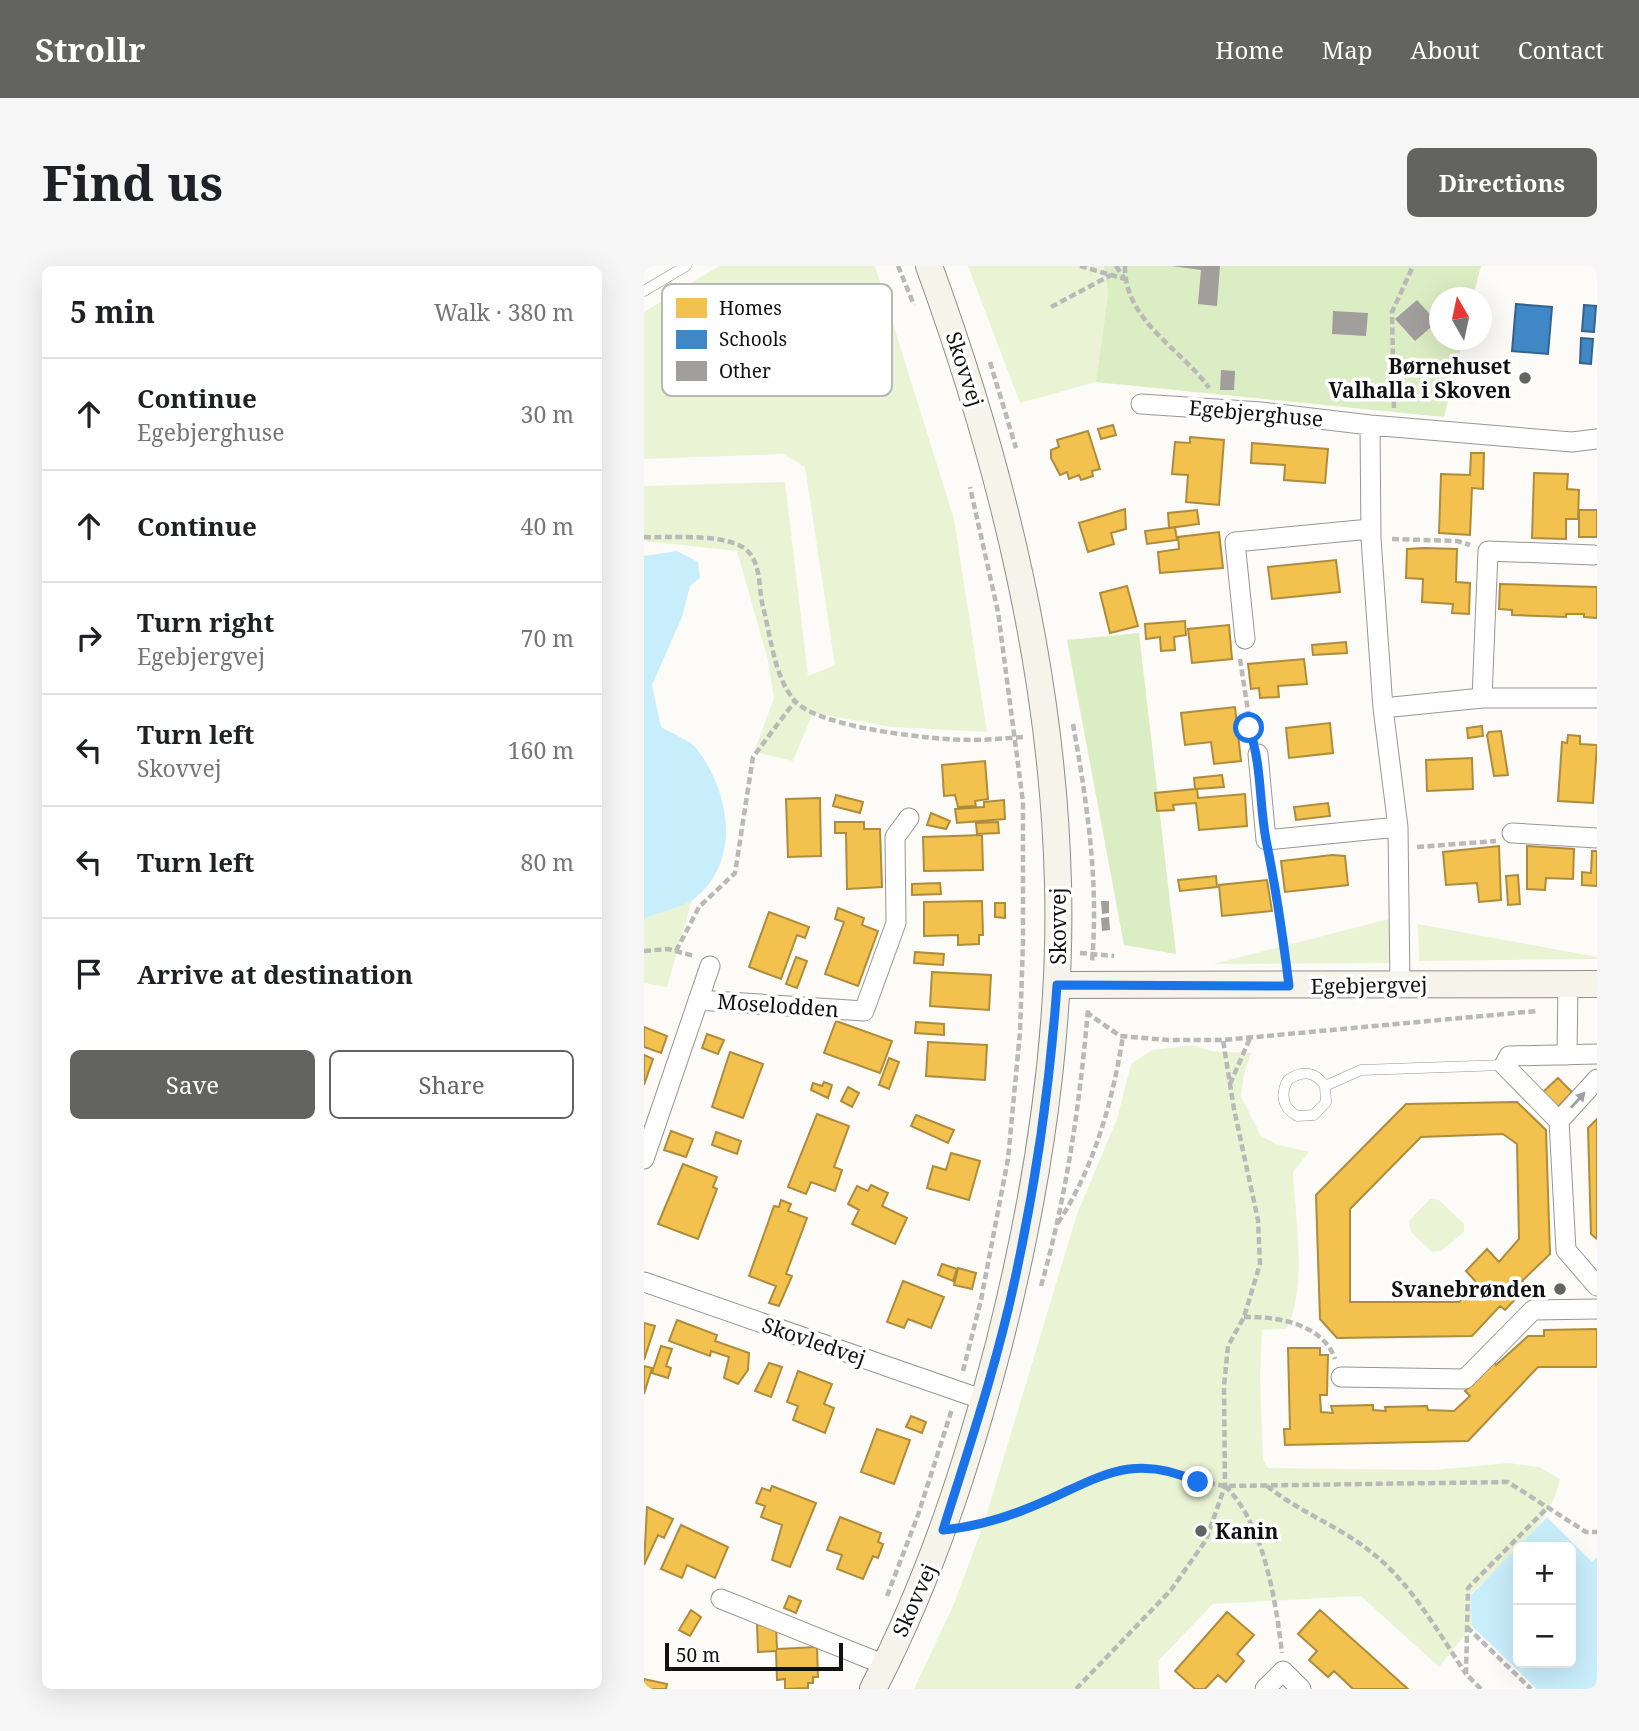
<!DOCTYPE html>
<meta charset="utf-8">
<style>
:root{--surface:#fff;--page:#f6f6f6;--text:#202124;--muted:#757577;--line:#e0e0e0;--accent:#636362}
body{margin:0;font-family:"Noto Serif",serif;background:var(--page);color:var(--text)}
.controls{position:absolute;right:21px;bottom:21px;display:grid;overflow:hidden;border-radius:10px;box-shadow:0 7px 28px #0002}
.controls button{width:63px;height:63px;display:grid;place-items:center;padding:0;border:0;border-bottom:2px solid var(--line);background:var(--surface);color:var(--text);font:35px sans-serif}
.compass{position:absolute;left:785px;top:21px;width:63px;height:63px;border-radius:50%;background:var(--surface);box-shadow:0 7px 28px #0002;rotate:351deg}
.scale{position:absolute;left:21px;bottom:18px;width:178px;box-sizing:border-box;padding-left:7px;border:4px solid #111;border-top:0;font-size:19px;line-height:24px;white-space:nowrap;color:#111;-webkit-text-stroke:5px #fff;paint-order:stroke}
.stop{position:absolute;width:21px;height:21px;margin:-16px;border:5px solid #1a73e8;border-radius:50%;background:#fff}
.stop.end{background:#1a73e8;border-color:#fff;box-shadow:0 2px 7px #0008}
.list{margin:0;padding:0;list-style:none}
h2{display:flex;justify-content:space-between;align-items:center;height:91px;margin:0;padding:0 28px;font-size:30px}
h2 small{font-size:23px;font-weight:400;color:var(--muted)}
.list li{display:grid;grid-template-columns:46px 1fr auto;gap:21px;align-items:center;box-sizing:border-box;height:112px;padding:0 28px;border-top:2px solid var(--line)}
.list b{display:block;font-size:26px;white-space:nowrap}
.list p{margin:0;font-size:23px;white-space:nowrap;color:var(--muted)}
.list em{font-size:23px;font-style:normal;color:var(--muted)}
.actions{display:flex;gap:14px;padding:21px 28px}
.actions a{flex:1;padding:16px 0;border:2px solid var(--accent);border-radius:10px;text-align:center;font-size:24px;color:var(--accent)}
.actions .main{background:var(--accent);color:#fff}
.icon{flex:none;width:38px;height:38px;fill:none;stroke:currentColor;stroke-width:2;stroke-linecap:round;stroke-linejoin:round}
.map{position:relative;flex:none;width:953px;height:1423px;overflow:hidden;border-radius:10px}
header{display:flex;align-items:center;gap:42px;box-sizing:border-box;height:98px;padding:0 35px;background:var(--accent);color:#fff}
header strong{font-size:33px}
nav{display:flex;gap:38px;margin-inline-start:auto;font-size:24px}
.intro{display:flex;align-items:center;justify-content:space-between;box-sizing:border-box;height:168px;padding:0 42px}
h1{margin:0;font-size:49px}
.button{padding:18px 32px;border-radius:10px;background:var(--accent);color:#fff;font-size:24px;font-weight:700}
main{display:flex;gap:42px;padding:0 42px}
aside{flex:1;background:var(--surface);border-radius:10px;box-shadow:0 7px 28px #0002}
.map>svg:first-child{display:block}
.green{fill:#eaf4d4}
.forest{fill:#dbedc2}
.water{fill:#c9eefb;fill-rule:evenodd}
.homes{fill:#f2c14e;stroke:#ae8c3c;stroke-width:2;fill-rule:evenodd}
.schools{fill:#3f88c5;stroke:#31648f;stroke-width:2}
.building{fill:#a19e9c}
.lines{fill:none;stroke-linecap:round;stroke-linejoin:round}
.lane-casing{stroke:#979695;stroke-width:11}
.street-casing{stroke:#979695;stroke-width:21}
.secondary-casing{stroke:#8d8d8b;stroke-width:28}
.path{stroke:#b9b9b8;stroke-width:4.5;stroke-dasharray:7 3.5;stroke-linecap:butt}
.lane{stroke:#fffefe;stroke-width:10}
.street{stroke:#fffefe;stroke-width:19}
.secondary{stroke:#f6f3eb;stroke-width:26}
.oneway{fill:#a09f9f}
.route{stroke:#1a73e8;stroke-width:9}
.poi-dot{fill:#636362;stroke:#fff;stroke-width:2.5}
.labels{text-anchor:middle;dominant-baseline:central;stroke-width:7;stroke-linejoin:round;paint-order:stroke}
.poi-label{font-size:21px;font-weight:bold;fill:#111;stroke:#fff;text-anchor:end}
.street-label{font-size:21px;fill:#111;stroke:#fff}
.key{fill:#fff;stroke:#b8b8b8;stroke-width:2}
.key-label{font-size:19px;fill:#111}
</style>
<header>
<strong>Strollr</strong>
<nav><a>Home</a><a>Map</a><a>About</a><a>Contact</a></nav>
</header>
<div class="intro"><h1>Find us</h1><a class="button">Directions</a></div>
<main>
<aside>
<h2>5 min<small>Walk · 380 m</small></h2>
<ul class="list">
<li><svg class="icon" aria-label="ahead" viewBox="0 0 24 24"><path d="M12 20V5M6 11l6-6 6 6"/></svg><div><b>Continue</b><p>Egebjerghuse</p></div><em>30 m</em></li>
<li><svg class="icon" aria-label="ahead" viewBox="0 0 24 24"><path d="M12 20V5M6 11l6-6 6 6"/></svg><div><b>Continue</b></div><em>40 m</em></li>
<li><svg class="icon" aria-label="right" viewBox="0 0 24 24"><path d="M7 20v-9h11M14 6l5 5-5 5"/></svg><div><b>Turn right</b><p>Egebjergvej</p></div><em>70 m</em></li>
<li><svg class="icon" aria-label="left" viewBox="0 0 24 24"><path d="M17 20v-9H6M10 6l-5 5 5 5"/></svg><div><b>Turn left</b><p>Skovvej</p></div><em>160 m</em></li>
<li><svg class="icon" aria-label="left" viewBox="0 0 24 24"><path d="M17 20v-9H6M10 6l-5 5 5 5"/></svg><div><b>Turn left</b></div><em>80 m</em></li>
<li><svg class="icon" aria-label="arrive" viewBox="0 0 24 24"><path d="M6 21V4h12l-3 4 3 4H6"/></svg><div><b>Arrive at destination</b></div></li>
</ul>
<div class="actions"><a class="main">Save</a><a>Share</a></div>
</aside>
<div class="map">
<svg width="953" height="1423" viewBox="0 0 953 1423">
<rect width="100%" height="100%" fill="#fcfbf7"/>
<path class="green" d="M 75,0 L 231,0 L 310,253 L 343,466 L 248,461 L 169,447 L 149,495 L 110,486 L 130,432 L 124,394 L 93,285 L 0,275 L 0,220 L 141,216 L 164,410 L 191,399 L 161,201 L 139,188 L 0,193 L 0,46 Z
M 324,0 L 460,0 L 464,28 L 452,116 L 376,137 Z
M 48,634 L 23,721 L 0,717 L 0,653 Z
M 745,653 L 748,697 L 569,698 Z
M 774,658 L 953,691 L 953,693 L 775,695 Z
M 549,779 L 567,785 L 607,787 L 600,808 L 597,830 L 617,870 L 632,878 L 665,886 L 649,906 C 651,950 664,1025 642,1063 L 618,1064 L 616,1111 L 619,1194 L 624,1202 L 791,1204 L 864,1197 L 895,1201 L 916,1213 C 906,1262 859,1295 826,1329 L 828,1360 L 795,1401 L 717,1330 L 569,1338 L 514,1395 L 516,1423 L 270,1423 L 310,1338 L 340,1257 L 433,948 L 473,853 L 487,798 L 508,784 Z
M 786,933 L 795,934 L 820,958 L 820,966 L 797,985 L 788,986 L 767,966 L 765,955 Z"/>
<path class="forest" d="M 460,0 L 837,0 L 829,31 L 796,32 L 796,74 L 819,74 L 800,151 L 452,116 L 464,28 Z
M 495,367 L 532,688 L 480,679 L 423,374 Z"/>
<path class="water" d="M 33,285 L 54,296 L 56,312 L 46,320 L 38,351 L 8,419 L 17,461 C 27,467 46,474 53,483 C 86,527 98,595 50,633 C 37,642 15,646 0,653 L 0,290 Z
M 903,1251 L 948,1296 L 953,1291 L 953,1423 L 893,1423 L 828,1360 L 826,1330 ZM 874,1281 L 927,1281 L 927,1397 L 874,1397 Z"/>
<path class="homes" d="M 469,159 L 472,169 L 457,173 L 454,163 Z
M 444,165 L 456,203 L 448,205 L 449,210 L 437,214 L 435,209 L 425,213 L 423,206 L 416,209 L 407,192 L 407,184 L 415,181 L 413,174 Z
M 546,171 L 580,174 L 575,239 L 542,236 L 544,209 L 528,208 L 531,176 L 546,177 Z
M 608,177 L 684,183 L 681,217 L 640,214 L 641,199 L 607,197 Z
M 827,187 L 840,187 L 839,223 L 828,222 L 826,269 L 795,267 L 797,208 L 826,209 Z
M 890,207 L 924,208 L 923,223 L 935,224 L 934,253 L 922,253 L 922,273 L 888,272 Z
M 481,243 L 482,263 L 467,267 L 470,278 L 444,286 L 435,257 Z
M 553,244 L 555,258 L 525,262 L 524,247 Z
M 935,244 L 953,244 L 953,271 L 935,271 Z
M 531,261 L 533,274 L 503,278 L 501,265 Z
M 575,266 L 579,302 L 516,307 L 514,286 L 535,283 L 534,271 Z
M 780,282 L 813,283 L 812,316 L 826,317 L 825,348 L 808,347 L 809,338 L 778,336 L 779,313 L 762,312 L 763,283 Z
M 692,294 L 696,326 L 628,333 L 624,301 Z
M 856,318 L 953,321 L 953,352 L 940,351 L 940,348 L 922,348 L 922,351 L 868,349 L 868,344 L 855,343 Z
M 483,320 L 494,360 L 466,367 L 456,327 Z
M 541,355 L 542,369 L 530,371 L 531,384 L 517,385 L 516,371 L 502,373 L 501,358 Z
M 585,359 L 588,393 L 548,397 L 544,363 Z
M 702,376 L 703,387 L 669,389 L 668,379 Z
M 660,393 L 663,418 L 634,420 L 635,431 L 616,432 L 615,422 L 607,423 L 604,398 Z
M 591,441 L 597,495 L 570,498 L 567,476 L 541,479 L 537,447 Z
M 686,457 L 689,487 L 645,492 L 642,462 Z
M 838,460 L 839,470 L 824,472 L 823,462 Z
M 857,465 L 864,509 L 850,510 L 843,469 L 845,466 Z
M 924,469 L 936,470 L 936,478 L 953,479 L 949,537 L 914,535 L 918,476 L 923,477 Z
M 828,492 L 829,523 L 783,525 L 782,494 Z
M 341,495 L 344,533 L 331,535 L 332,540 L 314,541 L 311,529 L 300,530 L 298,499 Z
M 578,509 L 580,521 L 553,523 L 554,532 L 601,528 L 603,560 L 555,564 L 552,537 L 529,539 L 530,544 L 513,545 L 511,527 L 551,523 L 550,512 Z
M 192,529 L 219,536 L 216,547 L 189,540 Z
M 176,532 L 177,590 L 144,591 L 142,533 Z
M 360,534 L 361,553 L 313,557 L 311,543 L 340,541 L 340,536 Z
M 684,537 L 686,550 L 652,554 L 650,541 Z
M 287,547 L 306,555 L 302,563 L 283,559 Z
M 191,556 L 220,556 L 220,563 L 236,563 L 238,621 L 203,623 L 202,567 L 191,567 Z
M 354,556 L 355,567 L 333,568 L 332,557 Z
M 338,569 L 339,604 L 280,605 L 279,571 Z
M 855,580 L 857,634 L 835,636 L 833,617 L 802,619 L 799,586 Z
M 883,580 L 930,583 L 929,613 L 902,612 L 901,624 L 883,623 Z
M 948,585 L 953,585 L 953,620 L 938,619 L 938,606 L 947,607 Z
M 688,589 L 701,590 L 704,619 L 641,626 L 637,595 Z
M 874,609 L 876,638 L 864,639 L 862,610 Z
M 572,610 L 573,621 L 536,625 L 534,614 Z
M 623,614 L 628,645 L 578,650 L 575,619 Z
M 296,617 L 297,628 L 268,629 L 268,618 Z
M 338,635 L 339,669 L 335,669 L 335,678 L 314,679 L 314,669 L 280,670 L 280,636 Z
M 351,637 L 361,637 L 361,652 L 351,651 Z
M 194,642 L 220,652 L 218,659 L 234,665 L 214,720 L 181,708 L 200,656 L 191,653 Z
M 125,646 L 165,661 L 161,672 L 153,669 L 137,713 L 105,701 Z
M 271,686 L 300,688 L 299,699 L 270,697 Z
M 152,691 L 163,695 L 153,722 L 142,718 Z
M 288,706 L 347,709 L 345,744 L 286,740 Z
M 192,755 L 248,775 L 236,807 L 180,787 Z
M 272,756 L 300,758 L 300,769 L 271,767 Z
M 0,761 L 23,770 L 17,787 L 0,781 Z
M 63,768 L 80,774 L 74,788 L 58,782 Z
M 284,776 L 343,779 L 341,814 L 282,810 Z
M 86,786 L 119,798 L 99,852 L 68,841 Z
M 0,789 L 9,793 L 0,819 Z
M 245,792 L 255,796 L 245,823 L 235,819 Z
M 914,812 L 928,826 L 914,841 L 899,826 Z
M 180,816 L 188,819 L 184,832 L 167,824 L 169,817 L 178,820 Z
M 204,821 L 215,827 L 208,841 L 197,835 Z
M 873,836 L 902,864 L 906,988 L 878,1015 L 883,1021 L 861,1044 L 856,1040 L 828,1070 L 693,1072 L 676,1053 L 672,929 L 762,838 ZM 859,868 L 873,878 L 875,973 L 855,996 L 843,983 L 822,1005 L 833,1017 L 815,1036 L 706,1036 L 706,943 L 777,871 Z
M 173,848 L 205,860 L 190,901 L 198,904 L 191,925 L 167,916 L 162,928 L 144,921 Z
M 272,849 L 310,864 L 304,877 L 267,860 Z
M 953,853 L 953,973 L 947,968 L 944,862 Z
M 27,865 L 49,873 L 42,891 L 20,884 Z
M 72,866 L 97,875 L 93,888 L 68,879 Z
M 307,887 L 336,895 L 325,934 L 283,922 L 289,900 L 302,904 Z
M 39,898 L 73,911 L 69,921 L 73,923 L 54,973 L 14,958 Z
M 227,919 L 244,927 L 238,940 L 263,952 L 251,978 L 208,958 L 215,944 L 204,938 L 213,920 L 224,925 Z
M 137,934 L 147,938 L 144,945 L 163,952 L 142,1008 L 148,1010 L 135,1040 L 125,1037 L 132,1020 L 105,1010 L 130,940 L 135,941 Z
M 298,998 L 313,1003 L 309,1015 L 294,1009 Z
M 314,1002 L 332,1007 L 328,1023 L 310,1019 Z
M 259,1015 L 300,1031 L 287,1062 L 264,1053 L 260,1062 L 243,1056 Z
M 33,1054 L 73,1069 L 71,1075 L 105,1087 L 104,1104 L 94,1118 L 80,1112 L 85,1091 L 67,1085 L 66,1090 L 25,1075 Z
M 0,1057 L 11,1060 L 0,1094 Z
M 953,1063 L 953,1101 L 894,1101 L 824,1175 L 641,1179 L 640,1163 L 646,1163 L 644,1082 L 676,1082 L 676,1089 L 684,1089 L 683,1129 L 676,1129 L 677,1146 L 689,1147 L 687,1140 L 729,1139 L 729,1144 L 742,1145 L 741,1141 L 783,1140 L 784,1144 L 810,1145 L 826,1130 L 821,1125 L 850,1095 L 852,1099 L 884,1070 L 900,1070 L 900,1064 Z
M 17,1080 L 28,1083 L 22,1100 L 27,1102 L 24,1112 L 8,1107 Z
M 125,1097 L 138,1101 L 127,1131 L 111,1125 Z
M 0,1100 L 8,1102 L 0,1128 Z
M 154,1105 L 188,1118 L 180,1138 L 190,1142 L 181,1167 L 149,1154 L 154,1140 L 143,1136 Z
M 267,1150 L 282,1156 L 278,1167 L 262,1161 Z
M 233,1163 L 266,1174 L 250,1218 L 217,1206 Z
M 128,1220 L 172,1237 L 146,1301 L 128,1294 L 138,1259 L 117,1251 L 121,1240 L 112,1237 L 118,1222 L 126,1225 Z
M 3,1241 L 29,1253 L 20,1272 L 14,1269 L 0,1299 Z
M 196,1251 L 237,1267 L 234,1276 L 239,1278 L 234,1292 L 229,1290 L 219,1313 L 193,1303 L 198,1289 L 183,1284 Z
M 37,1259 L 84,1281 L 71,1312 L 43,1299 L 38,1312 L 17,1303 Z
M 145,1330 L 157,1335 L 152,1347 L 140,1342 Z
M 47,1344 L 57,1351 L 46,1370 L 35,1364 Z
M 676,1344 L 764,1423 L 709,1423 L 690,1405 L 684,1411 L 665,1394 L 673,1385 L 654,1368 Z
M 583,1346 L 610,1369 L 593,1388 L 600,1395 L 582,1416 L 574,1409 L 561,1423 L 551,1423 L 531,1405 Z
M 113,1358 L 132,1358 L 133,1383 L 173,1381 L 174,1411 L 169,1411 L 169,1417 L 164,1417 L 164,1422 L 141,1423 L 141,1413 L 133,1414 L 132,1385 L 114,1386 Z
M 0,1413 L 23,1418 L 22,1423 L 0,1423 Z"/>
<path class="schools" d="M 872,38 L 908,41 L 904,88 L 868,85 Z
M 940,39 L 952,40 L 950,66 L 938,65 Z
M 937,72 L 949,73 L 947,98 L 936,97 Z"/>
<path class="building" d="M 528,0 L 576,0 L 573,40 L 554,38 L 557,4 Z
M 773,34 L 793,56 L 771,75 L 751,53 Z
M 689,45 L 724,47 L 722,70 L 688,68 Z
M 577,104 L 591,105 L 590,124 L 576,124 Z
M 457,635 L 465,635 L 465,647 L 458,648 Z
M 465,651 L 466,664 L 458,665 L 457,652 Z"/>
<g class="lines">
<defs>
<path id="lane" d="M 0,25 L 42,0
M 681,820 L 682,836 L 670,849 L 653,850 C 638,841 636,828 644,814 C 658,804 671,805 681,820 L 717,804 L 860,799"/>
<path id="street" d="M 497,138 L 617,146 L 726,159 L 928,176 L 953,173
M 726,159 L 727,273 L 739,442 L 754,561 L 756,719
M 601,373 L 591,276 L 726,263
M 838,432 L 844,285 L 950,289
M 739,442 L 838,432 L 953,432
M 614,488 L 622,574 L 754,561
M 868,567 L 953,572
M 54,734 L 220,745 L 252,657 L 251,571 L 265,552
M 953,788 L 865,790 L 860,799 L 915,855 L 922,984 L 953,1020
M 923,789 L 924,718
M 915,855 L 953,813
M 0,893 L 66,700
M 0,1016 L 340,1134
M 697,1111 L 821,1113 L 889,1044 L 953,1043
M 77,1333 L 241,1399
M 621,1423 L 639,1405 L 657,1423"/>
<path id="secondary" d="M 413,719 L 953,718
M 229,1423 C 286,1313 324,1197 355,1078 C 393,928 418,773 414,618 C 409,408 357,197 285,0"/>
</defs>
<use href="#lane" class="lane-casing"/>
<use href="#street" class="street-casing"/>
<use href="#secondary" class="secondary-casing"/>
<path class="path" d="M 254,0 L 270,39
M 436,0 L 481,13
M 472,0 L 480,12
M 481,0 C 480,55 538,83 565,122
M 407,41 L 467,9
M 346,96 L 372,182
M 750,142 L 748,46 L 769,0
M 0,271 C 26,272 78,267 100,282 C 118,295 114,321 119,341 C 127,370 130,413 152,436 C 177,462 290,474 327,474 C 345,474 363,472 381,471
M 748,273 L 813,275 L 826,279
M 596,393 L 608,471
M 429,458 C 443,537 455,615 448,696
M 773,581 L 852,575
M 627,592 L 642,697
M 0,685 L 24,683 L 50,690
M 32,685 L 55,641 L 91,607 L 109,491 L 151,435
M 436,687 L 470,690
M 442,746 L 476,770 L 524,774 L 579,774 L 893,745
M 586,818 L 606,772
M 414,957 C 450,902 469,834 479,770
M 397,1020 C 423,929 436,836 444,743
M 600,1051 C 633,1050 679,1058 691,1093
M 319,1105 L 337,1034 L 364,893 L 376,766 L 379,676 L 379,536 L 354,346 L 326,221
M 581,1220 C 620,1257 632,1336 638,1387
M 623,1220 C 655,1246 695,1260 727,1286 C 767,1317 794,1366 822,1408
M 325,1261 C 389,1254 438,1202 503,1202 C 531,1202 554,1216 581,1220 L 864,1216 L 942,1266 L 953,1266
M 243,1330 L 274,1249 L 308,1143
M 823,1361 L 887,1423
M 432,1423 L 527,1324 L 562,1274 L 581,1220 L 580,1120 L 584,1080 L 600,1051 L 616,998 L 614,954 L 590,843 L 579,774
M 837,1423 L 822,1408 L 824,1322 L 904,1241"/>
<use href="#lane" class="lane"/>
<use href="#street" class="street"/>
<use href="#secondary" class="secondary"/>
</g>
<defs><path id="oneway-solid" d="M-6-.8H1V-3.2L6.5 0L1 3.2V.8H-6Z" transform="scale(1.75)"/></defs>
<use class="oneway" href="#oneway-solid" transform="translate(934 834) rotate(-48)"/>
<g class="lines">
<path class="route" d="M 554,1216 C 484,1183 450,1216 387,1241 C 358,1253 330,1261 299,1264 C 325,1181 353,1098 371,1013 C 392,916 406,818 413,719 L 645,720 C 639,671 632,623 622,574 C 615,536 618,499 605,462"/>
</g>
<g class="poi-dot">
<circle cx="881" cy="112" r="7"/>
<circle cx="916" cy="1023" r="7"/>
<circle cx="557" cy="1265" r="7"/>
</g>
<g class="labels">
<g class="poi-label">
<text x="867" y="100">Børnehuset<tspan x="867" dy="24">Valhalla i Skoven</tspan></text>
<text x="902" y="1023">Svanebrønden</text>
<text x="571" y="1265" text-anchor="start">Kanin</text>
</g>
<g class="street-label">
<text transform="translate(321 103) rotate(72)">Skovvej</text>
<text transform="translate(612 147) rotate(5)">Egebjerghuse</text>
<text transform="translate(414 660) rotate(-90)">Skovvej</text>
<text transform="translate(725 719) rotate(-1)">Egebjergvej</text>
<text transform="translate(134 739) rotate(4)">Moselodden</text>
<text transform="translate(170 1075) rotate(19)">Skovledvej</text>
<text transform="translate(270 1334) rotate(-66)">Skovvej</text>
</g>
</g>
<rect x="18" y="18" width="230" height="112" rx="10" class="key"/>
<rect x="32" y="32" width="31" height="20" fill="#f2c14e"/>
<rect x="32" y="64" width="31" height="19" fill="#3f88c5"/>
<rect x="32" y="95" width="31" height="20" fill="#a19e9c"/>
<g class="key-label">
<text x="75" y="49">Homes</text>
<text x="75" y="80">Schools</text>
<text x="75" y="112">Other</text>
</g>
</svg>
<div class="controls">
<button>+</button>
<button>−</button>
</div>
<svg class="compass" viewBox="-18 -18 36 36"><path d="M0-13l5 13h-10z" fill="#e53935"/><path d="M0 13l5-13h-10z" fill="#757577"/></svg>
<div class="scale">50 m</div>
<div class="stop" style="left:605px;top:462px"></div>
<div class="stop end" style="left:554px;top:1216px"></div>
</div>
</main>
